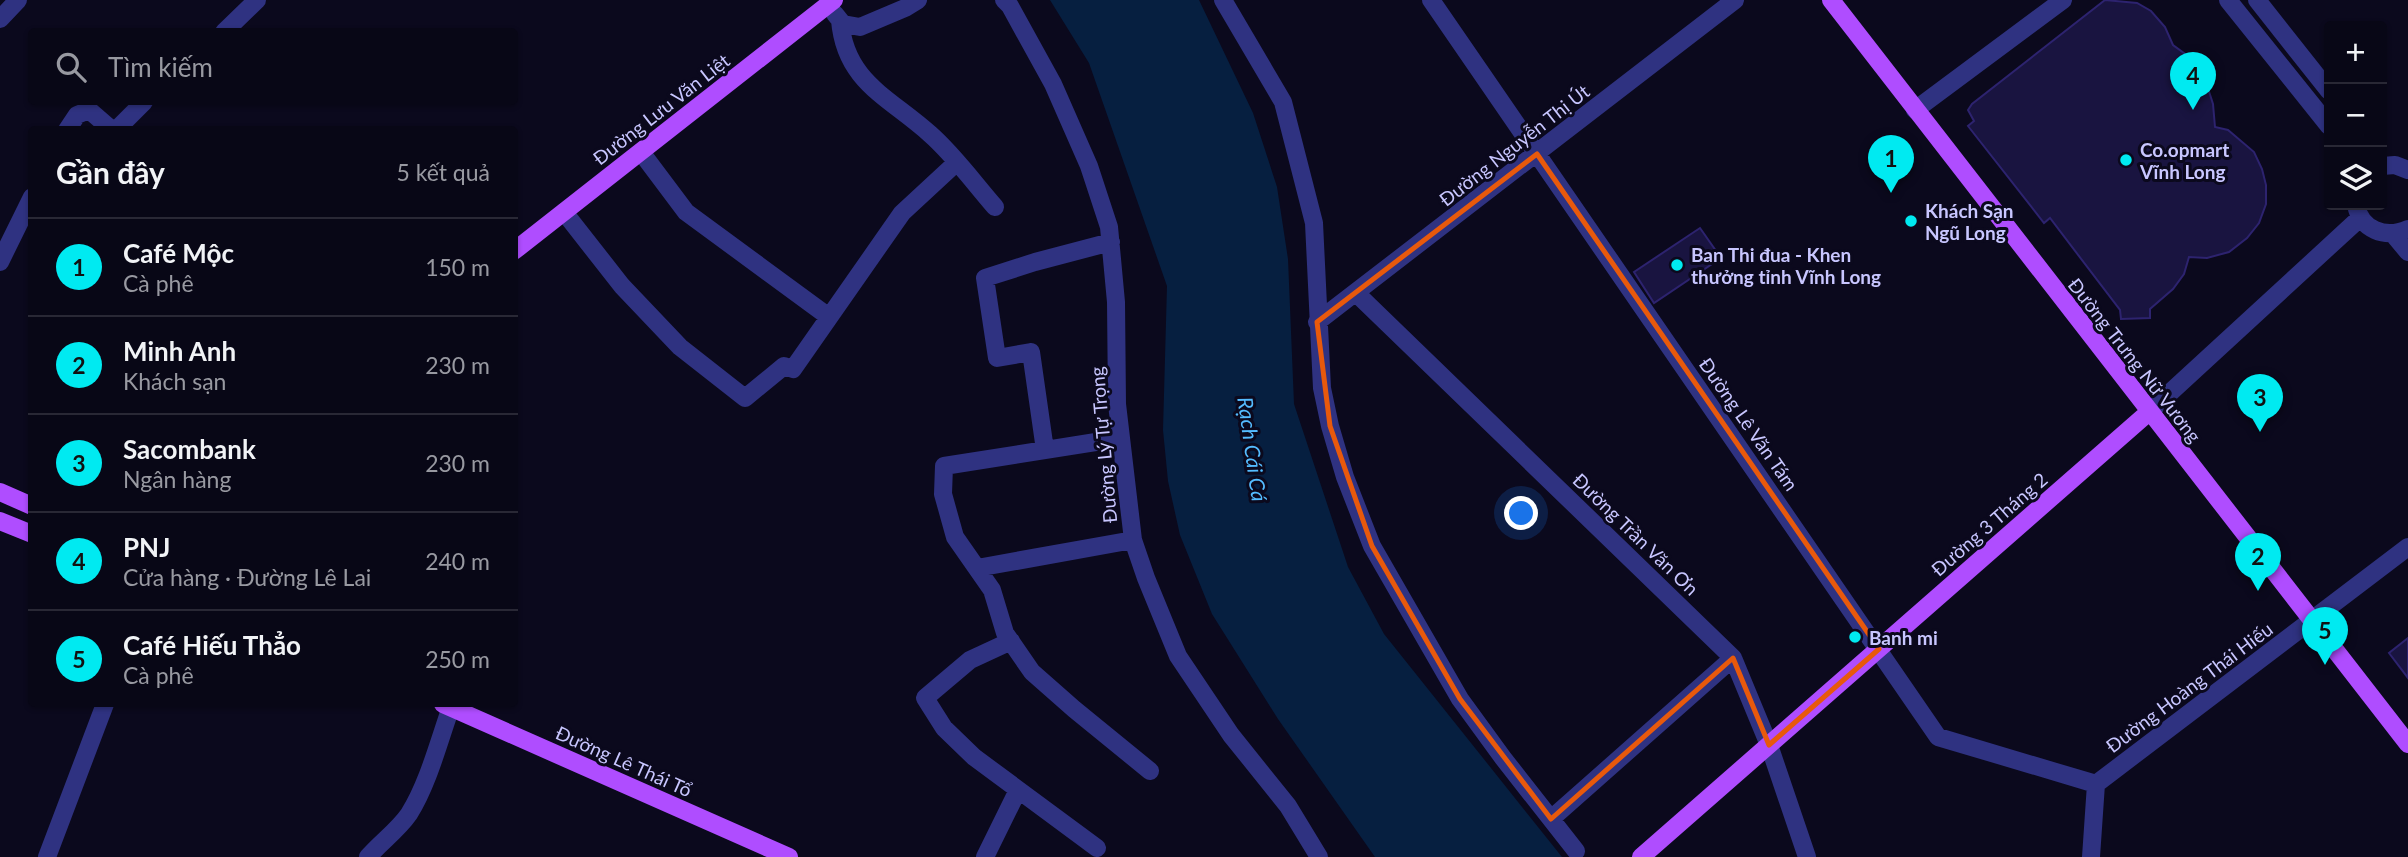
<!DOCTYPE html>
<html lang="vi">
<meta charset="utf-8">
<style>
:root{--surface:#080716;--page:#11101f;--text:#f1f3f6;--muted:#9899a1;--line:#292835;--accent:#00eaf1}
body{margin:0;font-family:Lato,sans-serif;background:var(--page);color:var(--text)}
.controls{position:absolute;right:21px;top:21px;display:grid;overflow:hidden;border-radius:7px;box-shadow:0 2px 5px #0004}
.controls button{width:63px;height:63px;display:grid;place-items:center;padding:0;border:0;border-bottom:2px solid var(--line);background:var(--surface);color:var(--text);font:35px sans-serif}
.you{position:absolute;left:1522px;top:514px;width:24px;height:24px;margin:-18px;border:5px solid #fff;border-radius:50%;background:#1a73e8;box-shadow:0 0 0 10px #1a73e833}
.badge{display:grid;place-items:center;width:46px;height:46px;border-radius:50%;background:var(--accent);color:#111;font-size:23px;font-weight:700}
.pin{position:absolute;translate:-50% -58px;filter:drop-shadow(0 2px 4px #0008)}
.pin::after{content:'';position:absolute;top:37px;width:24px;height:21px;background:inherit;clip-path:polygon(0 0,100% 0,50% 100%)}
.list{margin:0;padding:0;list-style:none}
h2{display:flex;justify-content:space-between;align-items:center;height:91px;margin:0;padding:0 28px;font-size:30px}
h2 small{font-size:23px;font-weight:400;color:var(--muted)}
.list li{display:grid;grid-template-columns:46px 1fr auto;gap:21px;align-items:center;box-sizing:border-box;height:98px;padding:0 28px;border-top:2px solid var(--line)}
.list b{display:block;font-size:26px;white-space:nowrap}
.list p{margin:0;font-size:23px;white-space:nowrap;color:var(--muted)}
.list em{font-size:23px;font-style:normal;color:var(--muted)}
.icon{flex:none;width:38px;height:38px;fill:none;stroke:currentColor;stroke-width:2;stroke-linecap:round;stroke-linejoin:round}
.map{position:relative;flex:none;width:2408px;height:857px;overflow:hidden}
.search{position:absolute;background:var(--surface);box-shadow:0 2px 5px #0004;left:28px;top:28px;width:490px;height:77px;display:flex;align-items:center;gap:18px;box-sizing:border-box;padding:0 24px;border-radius:7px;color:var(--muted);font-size:26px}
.panel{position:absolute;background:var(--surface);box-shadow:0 2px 5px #0004;left:28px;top:126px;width:490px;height:581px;border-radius:7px}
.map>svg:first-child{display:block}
.water{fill:#061f40}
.building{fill:#191440;stroke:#2d236f;stroke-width:2}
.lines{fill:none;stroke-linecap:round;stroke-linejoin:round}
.minor{stroke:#2f3281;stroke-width:18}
.major{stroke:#af4dff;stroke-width:18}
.marked{fill:none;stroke:#e8590c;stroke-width:5;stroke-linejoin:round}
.poi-dot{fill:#00eaf1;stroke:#0b091d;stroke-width:2.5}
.labels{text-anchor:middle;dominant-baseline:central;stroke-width:6;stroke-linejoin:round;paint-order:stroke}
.street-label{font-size:19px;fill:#c8c6ff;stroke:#0b091d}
.poi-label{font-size:19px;font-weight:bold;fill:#c8c6ff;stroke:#0b091d;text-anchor:start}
.water-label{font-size:21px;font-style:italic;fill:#54bcff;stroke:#0b091d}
</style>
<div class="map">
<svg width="2408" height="857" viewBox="0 0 2408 857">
<rect width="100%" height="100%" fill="#0b091d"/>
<path class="water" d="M 1050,0 L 1199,0 L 1253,113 L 1277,187 L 1288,259 L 1294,404 L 1348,567 L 1384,634 L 1562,857 L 1375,857 L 1278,719 L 1212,614 L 1180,535 L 1168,481 L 1163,430 L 1167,286 L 1089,63 Z"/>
<path class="building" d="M 2105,0 L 2137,3 L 2151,11 L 2165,27 L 2173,45 L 2192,59 L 2205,79 L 2213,104 L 2215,127 L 2228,130 L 2254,152 L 2262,169 L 2266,185 L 2266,204 L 2259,223 L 2247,238 L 2229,252 L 2207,258 L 2189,257 L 2184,274 L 2173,289 L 2150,309 L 2150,318 L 2121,319 L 2120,310 L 2050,218 L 2044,223 L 1968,126 L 1974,121 L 1968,110 L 1972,104 Z
M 1700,228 L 1721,258 L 1654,303 L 1634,272 Z
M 2408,638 L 2408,678 L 2389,653 Z"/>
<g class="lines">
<path class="minor" d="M 1004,0 L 1010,6 L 1053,84 L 1089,166 L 1109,227 L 1116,302 L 1117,404 L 1133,540 L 1146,578 L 1178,656 L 1231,735 L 1288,806 L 1319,857
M 1223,0 L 1283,102 L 1314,223 L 1322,388 L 1330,426 L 1345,477 L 1372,546 L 1460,699 L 1503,758 L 1576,851
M 1431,0 L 1938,737 L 2096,784
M 2228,0 L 2329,126
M 2257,0 L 2329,91
M 835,14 L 843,24 L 860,27 L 905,8 L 918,0
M 0,19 L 18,0
M 840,20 C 845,82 889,97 930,134 C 954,155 974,183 995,207
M 224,32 L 257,0
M 1915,110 L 2063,0
M 67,130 L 77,115 L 89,110 L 112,130
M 116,130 L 144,102
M 641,152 L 686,212 L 829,317
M 2382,166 L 2395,165 L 2408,170
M 2356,205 C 2361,230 2385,239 2408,229
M 564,212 L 622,286 L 680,347 L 745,398 L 784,366 L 793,369 L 902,213 L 956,163
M 2393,234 L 2408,252
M 0,262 L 32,197
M 1356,293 L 1733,658 L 1769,745 L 1807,857
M 1317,322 L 1735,0
M 2149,412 L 2360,218
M 1121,438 L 944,466 L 943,494 L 955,537 L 992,590 L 1005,633 L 1032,672 L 1074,709 L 1150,771
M 1045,450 L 1031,352 L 997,358 L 985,278 L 1035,262 L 1111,242
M 977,568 L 1133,540
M 1011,641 L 970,660 L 925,698 L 944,728 L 974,757 L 1097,848
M 2096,784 L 2408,547
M 1551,819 L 1733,658
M 47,857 L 105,704
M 368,857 C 381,842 398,830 409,814 C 428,784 439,741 451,707
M 985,857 L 1018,790
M 2091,857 L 2096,784"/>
<path class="major" d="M 1831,0 L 2408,744
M 514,251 L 834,0
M 0,492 L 32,506
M 0,521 L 32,534
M 443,704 L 789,857
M 1641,857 L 2149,412"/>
</g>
<path class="marked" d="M 1537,154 L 1879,649 L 1769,745 L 1733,658 L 1551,819 L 1460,699 L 1372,546 L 1330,426 L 1317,322 Z"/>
<g class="poi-dot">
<circle cx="2126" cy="160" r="7"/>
<circle cx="1911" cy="221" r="7"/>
<circle cx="1677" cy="265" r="7"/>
<circle cx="1855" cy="637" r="7"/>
</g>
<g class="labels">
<g class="street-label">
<text transform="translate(661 109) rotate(-38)">Đường Lưu Văn Liệt</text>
<text transform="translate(1514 145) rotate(-38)">Đường Nguyễn Thị Út</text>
<text transform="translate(2135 360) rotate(52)">Đường Trưng Nữ Vương</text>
<text transform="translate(1749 424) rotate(55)">Đường Lê Văn Tám</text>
<text transform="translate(1103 445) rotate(-95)">Đường Lý Tự Trọng</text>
<text transform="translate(1989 524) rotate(-41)">Đường 3 Tháng 2</text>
<text transform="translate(1636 534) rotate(44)">Đường Trần Văn Ơn</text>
<text transform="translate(2189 687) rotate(-37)">Đường Hoàng Thái Hiếu</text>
<text transform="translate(624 761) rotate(24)">Đường Lê Thái Tổ</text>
</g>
<g class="poi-label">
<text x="2140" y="149">Co.opmart<tspan x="2140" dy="22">Vĩnh Long</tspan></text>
<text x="1925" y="210">Khách Sạn<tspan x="1925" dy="22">Ngũ Long</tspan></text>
<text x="1691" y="254">Ban Thi đua - Khen<tspan x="1691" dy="22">thưởng tỉnh Vĩnh Long</tspan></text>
<text x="1869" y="637">Banh mi</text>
</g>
<g class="water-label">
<text transform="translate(1253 449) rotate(82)">Rạch Cái Cá</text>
</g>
</g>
</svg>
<div class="controls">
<button>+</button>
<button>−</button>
<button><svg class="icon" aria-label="layers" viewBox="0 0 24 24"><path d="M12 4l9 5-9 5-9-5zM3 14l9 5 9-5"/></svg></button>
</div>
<div class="you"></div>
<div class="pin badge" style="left:1891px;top:193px">1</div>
<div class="pin badge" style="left:2258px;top:591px">2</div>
<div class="pin badge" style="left:2260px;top:432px">3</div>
<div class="pin badge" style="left:2193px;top:110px">4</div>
<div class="pin badge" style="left:2325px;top:665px">5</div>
<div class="search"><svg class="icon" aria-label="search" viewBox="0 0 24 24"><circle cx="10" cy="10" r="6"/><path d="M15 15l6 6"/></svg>Tìm kiếm</div>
<section class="panel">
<h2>Gần đây<small>5 kết quả</small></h2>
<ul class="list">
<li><span class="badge">1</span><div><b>Café Mộc</b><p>Cà phê</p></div><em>150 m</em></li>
<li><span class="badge">2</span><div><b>Minh Anh</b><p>Khách sạn</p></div><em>230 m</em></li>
<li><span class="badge">3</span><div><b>Sacombank</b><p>Ngân hàng</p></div><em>230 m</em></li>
<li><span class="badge">4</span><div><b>PNJ</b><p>Cửa hàng · Đường Lê Lai</p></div><em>240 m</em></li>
<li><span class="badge">5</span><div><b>Café Hiếu Thẳo</b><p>Cà phê</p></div><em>250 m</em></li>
</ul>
</section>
</div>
